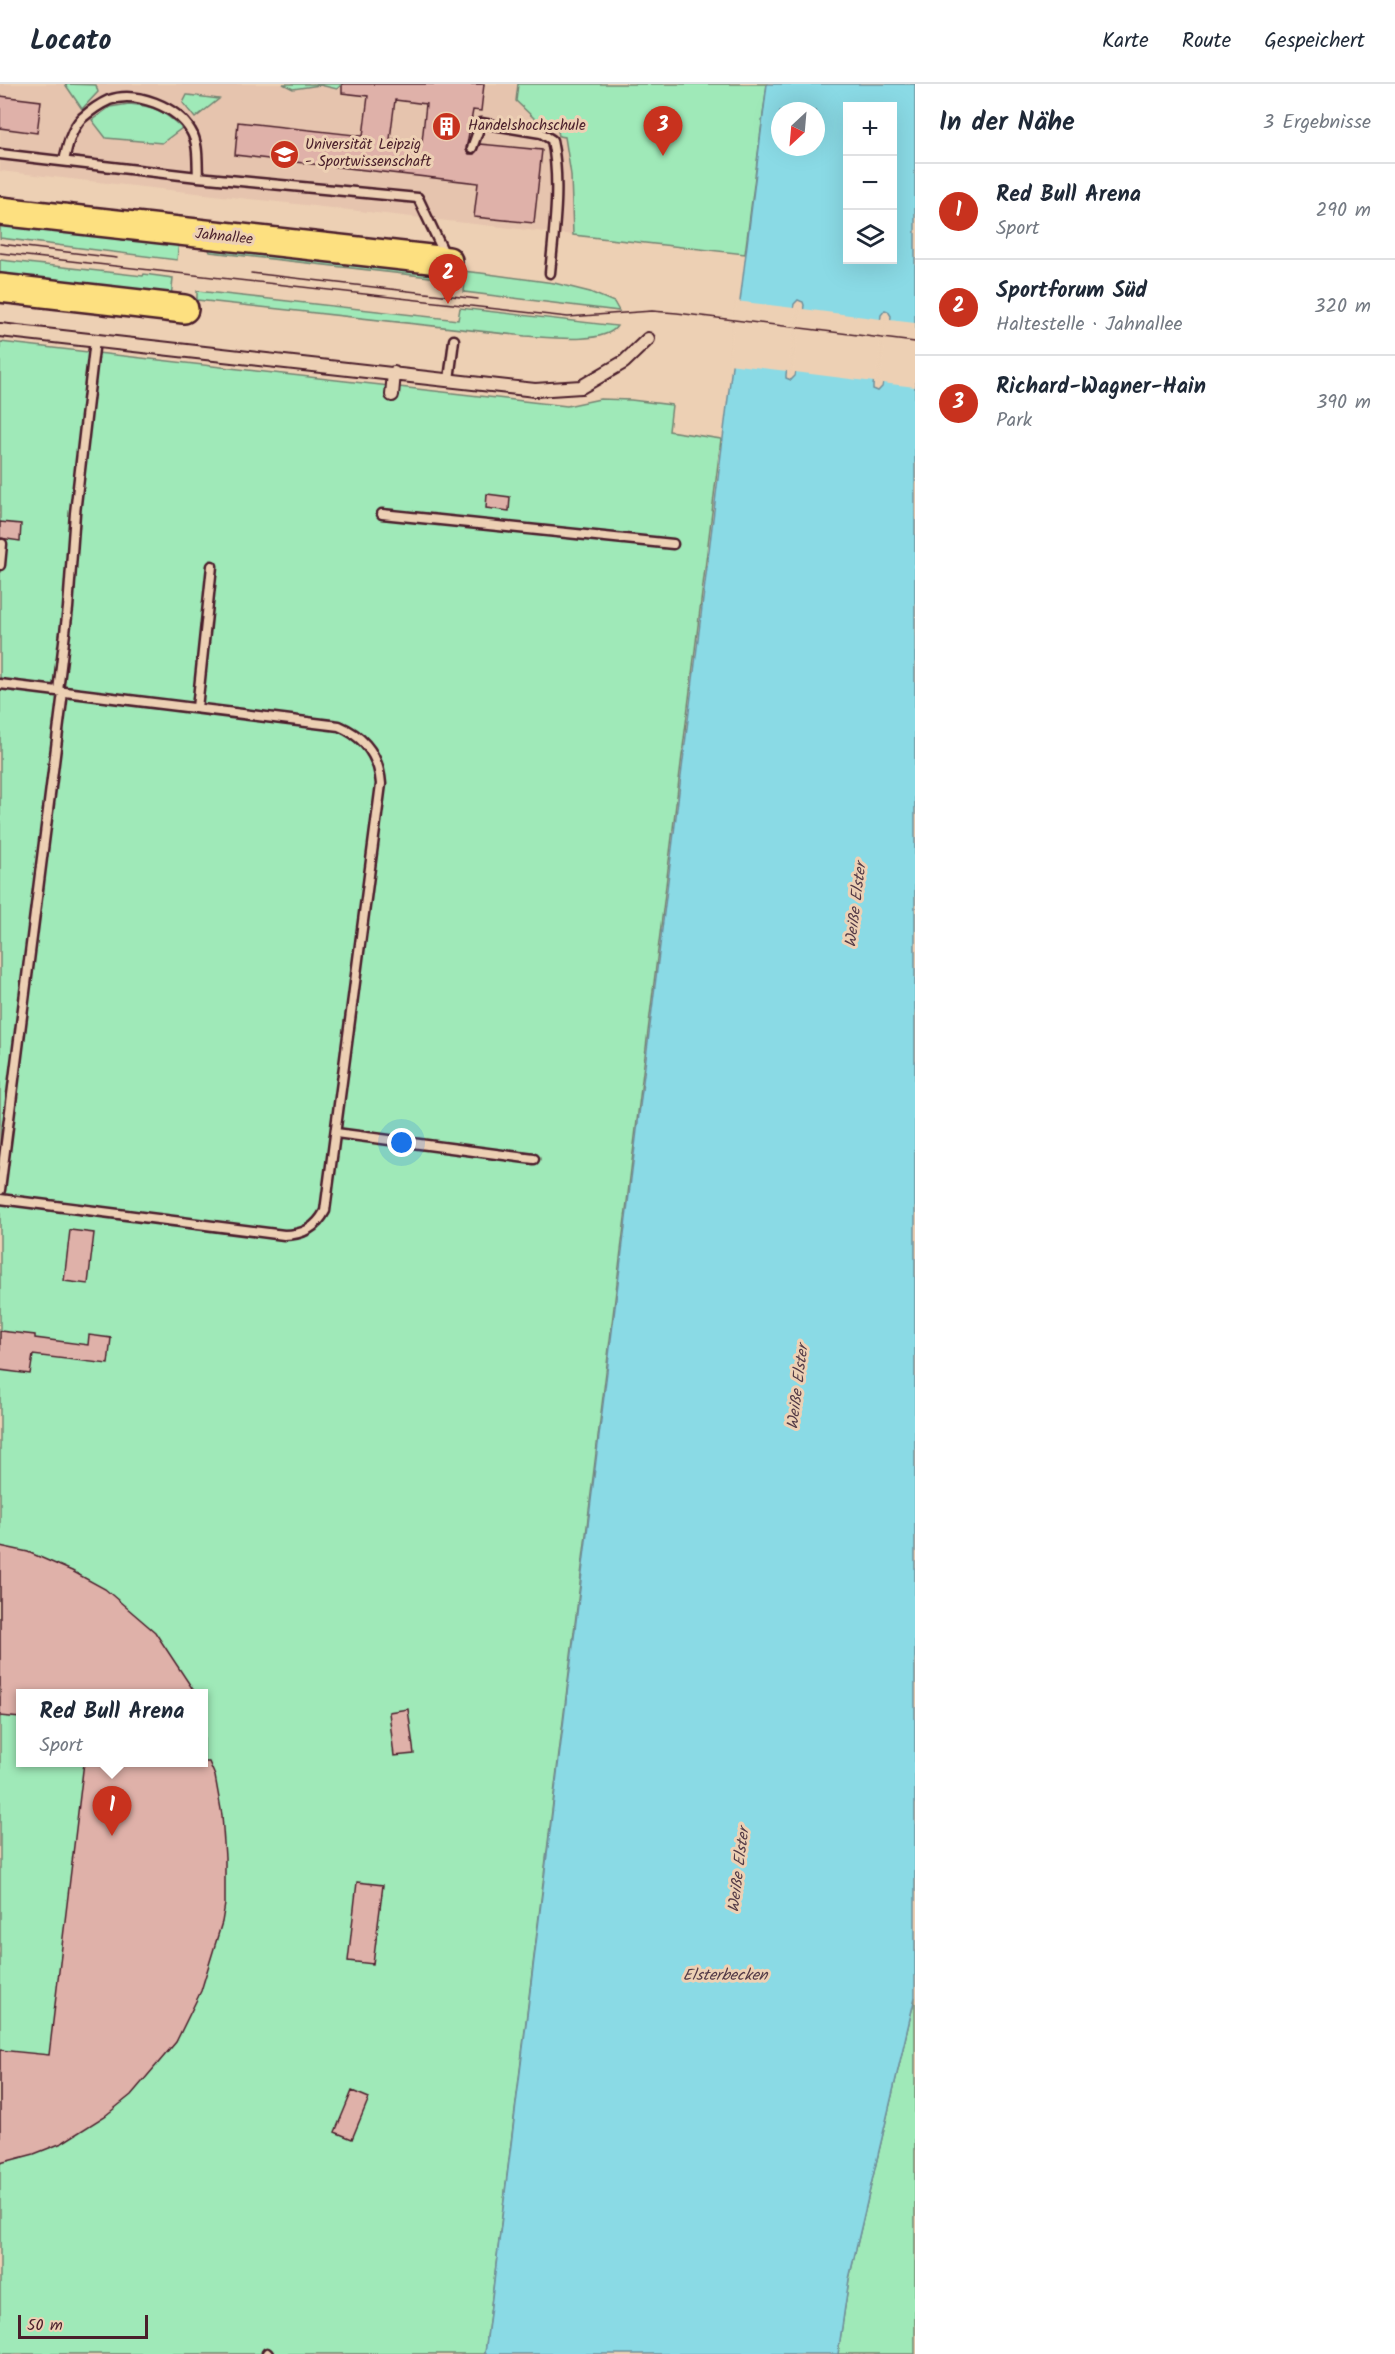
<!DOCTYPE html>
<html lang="de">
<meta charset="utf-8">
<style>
:root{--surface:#fff;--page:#f6f6f7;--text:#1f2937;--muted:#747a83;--line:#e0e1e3;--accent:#c8321e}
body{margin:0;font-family:Kalam,sans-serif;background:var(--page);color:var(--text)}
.controls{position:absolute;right:18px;top:18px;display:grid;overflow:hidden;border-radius:0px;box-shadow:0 6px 24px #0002}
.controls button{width:54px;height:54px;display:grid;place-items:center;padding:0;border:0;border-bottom:2px solid var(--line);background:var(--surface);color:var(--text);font:30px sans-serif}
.compass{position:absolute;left:771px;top:18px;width:54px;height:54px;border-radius:50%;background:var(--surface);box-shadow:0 6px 24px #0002;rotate:206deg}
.scale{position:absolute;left:18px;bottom:15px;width:130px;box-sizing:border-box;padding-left:6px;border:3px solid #4a1f2b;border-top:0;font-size:16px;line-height:21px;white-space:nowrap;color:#4a1f2b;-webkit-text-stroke:4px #edd0b4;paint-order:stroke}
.you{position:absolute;left:402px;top:1059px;width:21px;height:21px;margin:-15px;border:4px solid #fff;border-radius:50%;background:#1a73e8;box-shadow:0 0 0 9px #1a73e833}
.badge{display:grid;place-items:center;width:39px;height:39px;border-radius:50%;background:var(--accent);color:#fff;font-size:20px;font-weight:700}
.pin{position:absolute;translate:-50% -50px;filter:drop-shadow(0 2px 3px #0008)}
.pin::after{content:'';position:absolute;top:32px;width:21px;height:18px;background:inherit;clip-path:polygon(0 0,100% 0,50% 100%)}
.popup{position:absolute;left:16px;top:1605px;width:192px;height:78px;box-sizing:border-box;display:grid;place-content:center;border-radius:0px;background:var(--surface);filter:drop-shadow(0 2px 4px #0005);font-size:20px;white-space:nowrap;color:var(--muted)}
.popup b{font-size:22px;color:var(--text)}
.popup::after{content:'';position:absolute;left:50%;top:100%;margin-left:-12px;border:12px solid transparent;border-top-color:var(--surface)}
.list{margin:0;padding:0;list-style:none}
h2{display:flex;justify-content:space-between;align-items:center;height:78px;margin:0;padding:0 24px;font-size:26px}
h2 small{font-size:20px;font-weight:400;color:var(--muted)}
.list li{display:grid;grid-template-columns:39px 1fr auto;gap:18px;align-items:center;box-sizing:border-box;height:96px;padding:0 24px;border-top:2px solid var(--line)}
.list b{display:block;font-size:22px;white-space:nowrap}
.list p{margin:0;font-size:20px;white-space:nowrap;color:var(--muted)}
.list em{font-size:20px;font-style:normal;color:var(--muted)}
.icon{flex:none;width:33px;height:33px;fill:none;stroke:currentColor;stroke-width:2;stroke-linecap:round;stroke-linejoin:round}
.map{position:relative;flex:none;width:915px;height:2270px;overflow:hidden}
header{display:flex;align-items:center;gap:36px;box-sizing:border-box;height:84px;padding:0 30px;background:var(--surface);border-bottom:2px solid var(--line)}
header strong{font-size:28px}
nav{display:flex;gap:33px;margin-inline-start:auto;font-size:21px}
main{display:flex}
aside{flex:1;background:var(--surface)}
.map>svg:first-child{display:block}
.built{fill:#e6c4ae}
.green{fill:#9fe9b8;stroke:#748472;stroke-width:1.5;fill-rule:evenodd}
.water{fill:#8adae5;stroke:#708f9b;stroke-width:1.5;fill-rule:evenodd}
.pier{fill:#edd0b4}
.building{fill:#dfb1a9;stroke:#4a1f2b;stroke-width:1.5;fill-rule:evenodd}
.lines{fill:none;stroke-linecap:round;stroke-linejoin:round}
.service-casing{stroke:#4a1f2b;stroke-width:13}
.pedestrian-casing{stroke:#4a1f2b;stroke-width:16}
.primary-casing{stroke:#4a1f2b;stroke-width:32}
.service{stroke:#edd0b4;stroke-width:8}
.pedestrian{stroke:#edd0b4;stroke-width:12}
.primary{stroke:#fde080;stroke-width:27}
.tram{stroke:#4a1f2b;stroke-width:1.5}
.labels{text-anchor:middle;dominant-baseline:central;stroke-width:6;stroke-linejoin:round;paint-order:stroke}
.poi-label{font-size:15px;fill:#4a1f2b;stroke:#edd0b4;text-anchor:start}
.street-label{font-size:15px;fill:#4a1f2b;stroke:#edd0b4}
.water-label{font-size:16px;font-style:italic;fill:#543b47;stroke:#edd0b4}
</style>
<header>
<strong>Locato</strong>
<nav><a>Karte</a><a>Route</a><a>Gespeichert</a></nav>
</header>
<main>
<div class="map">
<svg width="915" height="2270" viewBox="0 0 915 2270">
<rect width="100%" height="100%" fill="#edd0b4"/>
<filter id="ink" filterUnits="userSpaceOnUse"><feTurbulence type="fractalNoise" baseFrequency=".0167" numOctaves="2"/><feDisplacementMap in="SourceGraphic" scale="12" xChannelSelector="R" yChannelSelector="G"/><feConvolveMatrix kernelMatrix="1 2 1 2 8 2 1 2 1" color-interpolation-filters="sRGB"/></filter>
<g filter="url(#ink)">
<path class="built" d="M 0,0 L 518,0 L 516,17 L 557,37 L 565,52 L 571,91 L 573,151 L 0,87 Z"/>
<path class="green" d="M 65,0 L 96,1 L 98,8 L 82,25 Z
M 283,0 L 342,0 L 337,5 L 320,1 L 293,5 Z
M 518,0 L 767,0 L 745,170 L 573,151 L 571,91 L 565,53 L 559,52 L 556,37 L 535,35 L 516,17 Z
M 187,11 L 188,11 L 219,15 L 195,34 L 183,19 Z
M 129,20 C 155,22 163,27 182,44 L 162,59 L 106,54 L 92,36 L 110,23 Z
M 0,138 L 179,157 L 177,176 L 0,154 Z
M 207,161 L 481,189 L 554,199 L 590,208 L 614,218 L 619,227 L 464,208 L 465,197 L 210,168 Z
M 0,176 L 143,192 L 144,190 L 173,194 L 171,214 L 0,195 Z
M 197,207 L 458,236 L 460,224 L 617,242 C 605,261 545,253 525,252 L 197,216 Z
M 0,258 L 567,322 L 600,315 L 631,316 L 672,321 L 669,347 L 721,355 L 485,2270 L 0,2270 ZM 21,1610 L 204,1610 L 204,1678 L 21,1678 Z
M 915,1913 L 915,2270 L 838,2270 L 849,2195 Z"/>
<path class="water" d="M 767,0 L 915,0 L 915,1913 L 849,2195 L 838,2270 L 485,2270 ZM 848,22 L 892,22 L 892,176 L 848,176 ZM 780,27 L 816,27 L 816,63 L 780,63 ZM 798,216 L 803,218 L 804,221 L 795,292 L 791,296 L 786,294 L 786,291 L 794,220 ZM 885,226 L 888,227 L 891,232 L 882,303 L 878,307 L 873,305 L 873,302 L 881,231 Z"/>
<path class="pier" d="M 736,217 L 794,224 L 795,221 L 797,221 L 789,291 L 787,287 L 728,280 Z
M 801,222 L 803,225 L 881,235 L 884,232 L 876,302 L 874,298 L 795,288 L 794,292 L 792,292 Z
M 887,232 L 890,233 L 890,236 L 915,239 L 915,303 L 882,299 L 881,303 L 879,302 Z"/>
<path class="building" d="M 342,0 L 484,0 L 481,27 L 473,26 L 466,66 L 469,70 L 474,70 L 480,60 L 542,66 L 534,139 L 474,133 L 478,99 L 235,71 L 238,38 L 363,52 L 368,12 L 342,9 ZM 395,16 L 426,20 L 422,58 L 390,55 Z
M 0,12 L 41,17 L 37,49 L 0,44 Z
M 487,410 L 510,413 L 509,427 L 486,424 Z
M 0,438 L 21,440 L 20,457 L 0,454 Z
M 70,1146 L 94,1149 L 88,1200 L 64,1197 Z
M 0,1247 L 35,1251 L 35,1254 L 88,1261 L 89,1251 L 111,1254 L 108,1280 L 33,1271 L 30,1290 L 0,1286 Z
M 0,1462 L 28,1468 L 72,1487 L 105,1505 L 155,1548 L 196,1610 L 21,1610 L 21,1634 L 0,1632 Z
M 408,1625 L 414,1670 L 394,1672 L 389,1628 Z
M 84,1678 L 209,1678 L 215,1692 L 222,1731 L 225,1773 L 225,1820 L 222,1838 L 201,1907 L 176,1958 L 131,2011 L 105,2032 L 62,2059 L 34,2070 L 0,2079 L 0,1966 L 49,1971 Z
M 357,1798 L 383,1801 L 373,1880 L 348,1877 Z
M 352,2007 L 369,2014 L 352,2055 L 335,2048 Z"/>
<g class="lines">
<defs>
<path id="service" d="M 472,64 L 481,39 L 541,49 L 552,56 C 561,99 554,146 550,189
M 0,70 L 198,93 L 418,114 L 445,171
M 64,77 C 67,63 71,45 82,34 C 89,28 100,20 109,16 C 136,6 177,23 191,47 C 199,60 197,78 198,93
M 449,296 L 454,256
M 382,430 L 673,460
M 0,481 L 2,460
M 0,600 L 339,642 C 365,653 379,672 381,700 L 325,1127 C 316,1144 303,1151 284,1151 L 0,1115
M 58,607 L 68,524 L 75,429 L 95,256
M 197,624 L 212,482
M 336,1049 L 534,1075
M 0,1106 L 63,608
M 267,2269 L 268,2270"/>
<path id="pedestrian" d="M 0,246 L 535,306 L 581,303 L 624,278 L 648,255
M 392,311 L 394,289"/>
<path id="primary" d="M 0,127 L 448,177
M 0,204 L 184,225"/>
</defs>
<use href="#service" class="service-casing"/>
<use href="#pedestrian" class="pedestrian-casing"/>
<use href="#primary" class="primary-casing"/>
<use href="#service" class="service"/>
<use href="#pedestrian" class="pedestrian"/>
<use href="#primary" class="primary"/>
<path class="tram" d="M 0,160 L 117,174
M 0,169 L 568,233 L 652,227 L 677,229 L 915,258
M 251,189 L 478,215"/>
</g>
</g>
<defs>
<symbol id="building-disc" viewBox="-11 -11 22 22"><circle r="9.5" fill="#c8321e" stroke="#edd0b4"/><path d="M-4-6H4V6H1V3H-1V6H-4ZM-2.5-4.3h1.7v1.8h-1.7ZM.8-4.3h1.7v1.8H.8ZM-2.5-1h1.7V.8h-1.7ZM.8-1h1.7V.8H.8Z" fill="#fff"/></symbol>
<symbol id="university-disc" viewBox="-11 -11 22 22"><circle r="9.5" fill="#c8321e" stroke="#edd0b4"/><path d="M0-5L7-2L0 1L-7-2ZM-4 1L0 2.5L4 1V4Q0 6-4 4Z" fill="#fff"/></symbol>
</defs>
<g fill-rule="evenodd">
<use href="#building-disc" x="430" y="26" width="33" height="33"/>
<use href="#university-disc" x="268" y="54" width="33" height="33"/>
</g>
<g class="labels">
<g class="poi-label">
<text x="468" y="42">Handelshochschule</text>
<text x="305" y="61">Universität Leipzig<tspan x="305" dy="17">- Sportwissenschaft</tspan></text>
</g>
<g class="street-label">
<text transform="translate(224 153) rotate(6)">Jahnallee</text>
</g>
<g class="water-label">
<text transform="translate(856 821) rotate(-83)">Weiße Elster</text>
<text transform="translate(798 1303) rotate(-83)">Weiße Elster</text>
<text transform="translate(739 1786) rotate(-83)">Weiße Elster</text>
<text x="725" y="1891">Elsterbecken</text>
</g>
</g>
</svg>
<div class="controls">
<button>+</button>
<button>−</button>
<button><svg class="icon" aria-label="layers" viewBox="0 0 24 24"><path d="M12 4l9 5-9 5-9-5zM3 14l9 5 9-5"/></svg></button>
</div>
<svg class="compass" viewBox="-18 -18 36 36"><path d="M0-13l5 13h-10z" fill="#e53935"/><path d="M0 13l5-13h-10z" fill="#747a83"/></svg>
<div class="scale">50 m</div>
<div class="you"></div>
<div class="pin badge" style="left:112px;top:1752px">1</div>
<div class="popup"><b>Red Bull Arena</b>Sport</div>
<div class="pin badge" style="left:448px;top:220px">2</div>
<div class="pin badge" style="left:663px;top:72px">3</div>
</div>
<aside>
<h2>In der Nähe<small>3 Ergebnisse</small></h2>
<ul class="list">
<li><span class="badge">1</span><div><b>Red Bull Arena</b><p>Sport</p></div><em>290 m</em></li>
<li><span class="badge">2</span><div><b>Sportforum Süd</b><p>Haltestelle · Jahnallee</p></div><em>320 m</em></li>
<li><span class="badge">3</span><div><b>Richard-Wagner-Hain</b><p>Park</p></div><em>390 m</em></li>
</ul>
</aside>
</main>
